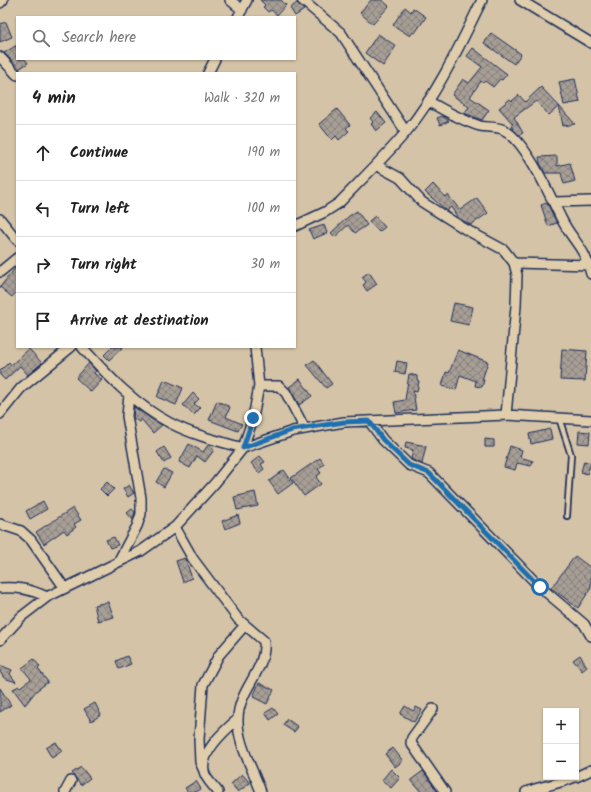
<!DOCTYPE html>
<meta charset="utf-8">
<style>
:root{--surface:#fff;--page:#f2f2f2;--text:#222;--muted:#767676;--line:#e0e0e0}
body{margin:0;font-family:Kalam,sans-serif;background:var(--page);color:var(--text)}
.controls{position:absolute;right:12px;bottom:12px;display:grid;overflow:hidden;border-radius:0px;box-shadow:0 1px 3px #0004}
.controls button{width:36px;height:36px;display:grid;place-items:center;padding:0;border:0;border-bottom:1px solid var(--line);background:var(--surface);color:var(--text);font:20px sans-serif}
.stop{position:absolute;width:12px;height:12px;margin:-9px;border:3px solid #1f6fb2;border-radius:50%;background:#fff}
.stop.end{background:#1f6fb2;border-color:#fff;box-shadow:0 1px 4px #0008}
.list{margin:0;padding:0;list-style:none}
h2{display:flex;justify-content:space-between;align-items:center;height:52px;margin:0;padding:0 16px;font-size:17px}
h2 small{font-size:13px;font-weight:400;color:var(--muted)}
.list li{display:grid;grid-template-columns:26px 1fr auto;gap:12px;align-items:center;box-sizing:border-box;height:56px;padding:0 16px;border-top:1px solid var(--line)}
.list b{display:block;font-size:15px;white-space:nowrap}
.list em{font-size:13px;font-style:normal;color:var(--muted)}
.icon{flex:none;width:22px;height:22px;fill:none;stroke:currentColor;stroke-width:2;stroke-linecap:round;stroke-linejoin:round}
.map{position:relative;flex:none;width:591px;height:792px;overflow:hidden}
.search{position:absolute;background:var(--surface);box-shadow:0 1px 3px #0004;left:16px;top:16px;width:280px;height:44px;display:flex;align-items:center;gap:10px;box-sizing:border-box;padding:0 14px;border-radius:0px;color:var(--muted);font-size:15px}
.panel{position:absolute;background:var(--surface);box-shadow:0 1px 3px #0004;left:16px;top:72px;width:280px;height:276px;border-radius:0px}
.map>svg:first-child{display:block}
.building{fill:url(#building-cross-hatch);stroke:#1b2f5e}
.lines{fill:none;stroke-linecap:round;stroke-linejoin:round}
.lane-casing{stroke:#1b2f5e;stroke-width:8}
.street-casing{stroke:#1b2f5e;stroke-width:12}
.lane{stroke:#e0cdab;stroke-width:4.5}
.street{stroke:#e0cdab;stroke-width:9}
.route{stroke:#1f6fb2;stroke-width:5}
</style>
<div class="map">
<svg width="591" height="792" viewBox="0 0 591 792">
<defs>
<pattern id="building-cross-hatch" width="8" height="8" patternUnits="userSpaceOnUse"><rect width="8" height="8" fill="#a79e95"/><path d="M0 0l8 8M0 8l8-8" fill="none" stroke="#87817d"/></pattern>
</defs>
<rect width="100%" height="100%" fill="#d4c3a6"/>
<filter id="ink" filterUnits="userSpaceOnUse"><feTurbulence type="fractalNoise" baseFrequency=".025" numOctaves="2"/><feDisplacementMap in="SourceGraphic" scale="8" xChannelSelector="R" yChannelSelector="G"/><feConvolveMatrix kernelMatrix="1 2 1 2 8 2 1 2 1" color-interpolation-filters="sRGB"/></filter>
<g filter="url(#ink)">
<path class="building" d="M 260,0 L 281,0 L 286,5 L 277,15 L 271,10 L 268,12 L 263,7 L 265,5 Z
M 371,0 L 382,0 L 389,6 L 373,24 L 360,13 Z
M 297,3 L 304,10 L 295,16 L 290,8 Z
M 405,7 L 411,12 L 413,8 L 426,17 L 415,33 L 413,32 L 410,36 L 393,25 Z
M 6,22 L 12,37 L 0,42 L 0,24 Z
M 491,33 L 521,54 L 514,64 L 484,43 Z
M 378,34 L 396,46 L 383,66 L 365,53 Z
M 17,45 L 17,59 L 25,59 L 28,63 L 19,69 L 4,53 Z
M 473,48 L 507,74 L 502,80 L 500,79 L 493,87 L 485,81 L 483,83 L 481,81 L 470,97 L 489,110 L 482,120 L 464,113 L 469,107 L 452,95 L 463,79 L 469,83 L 482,67 L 467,56 Z
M 575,79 L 580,102 L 564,105 L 559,82 Z
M 541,87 L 559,106 L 549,115 L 536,101 L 514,117 L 523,133 L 519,135 L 513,129 L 511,125 L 513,124 L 499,108 L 510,99 L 512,101 L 519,95 L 525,102 Z
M 559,106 L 575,124 L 563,126 Z
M 337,109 L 350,125 L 346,128 L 349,131 L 339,140 L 336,136 L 332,140 L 319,124 Z
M 377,112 L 386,123 L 376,131 L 371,124 L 373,122 L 370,118 Z
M 442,116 L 449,121 L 440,125 L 437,118 Z
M 557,156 L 557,166 L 570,163 L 575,181 L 564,184 L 561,173 L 545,173 L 540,163 L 539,157 Z
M 433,184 L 445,197 L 448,195 L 460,210 L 477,198 L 488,213 L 471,225 L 458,218 L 451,207 L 447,211 L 425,192 Z
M 547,203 L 557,223 L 548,226 L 541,205 Z
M 357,211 L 367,225 L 355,233 L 348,225 L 335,237 L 331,233 L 349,216 Z
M 375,216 L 385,227 L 379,232 L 369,221 Z
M 324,225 L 327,233 L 313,239 L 309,230 Z
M 17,266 L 17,291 L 12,297 L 0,287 Z
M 369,272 L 377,284 L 367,291 L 363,285 L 366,282 L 362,277 Z
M 454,303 L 473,307 L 469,325 L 450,321 Z
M 112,347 L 123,347 L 109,360 L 104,355 Z
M 29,349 L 42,363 L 28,375 L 20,366 L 5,380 L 0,375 L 0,371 L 9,362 L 11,365 Z
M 562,349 L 587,351 L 585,381 L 560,380 Z
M 458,350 L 488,362 L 482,380 L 484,380 L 482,387 L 475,386 L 476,381 L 460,375 L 456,390 L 442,386 L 446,372 L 449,373 Z
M 314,360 L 332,384 L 326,388 L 307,365 Z
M 397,361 L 407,363 L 405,374 L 395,372 Z
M 89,363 L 96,371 L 94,373 L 102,380 L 91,392 L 76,378 Z
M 409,374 L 417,376 L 417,380 L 419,381 L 417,392 L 413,391 L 416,410 L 396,413 L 394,402 L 405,400 Z
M 300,379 L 312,396 L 299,405 L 289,387 Z
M 164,380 L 183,388 L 176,405 L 157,397 Z
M 193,393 L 199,399 L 194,404 L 200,408 L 194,415 L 183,405 Z
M 217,401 L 230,407 L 226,417 L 242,424 L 238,431 L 209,420 Z
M 134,407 L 153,420 L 162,425 L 153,433 L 141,419 L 139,422 L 133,418 Z
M 550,429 L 552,439 L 531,444 L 529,434 Z
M 579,431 L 590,432 L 589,444 L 578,443 Z
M 485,439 L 494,440 L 494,447 L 485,447 Z
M 406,442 L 426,446 L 422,464 L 411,459 L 413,450 L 405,448 Z
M 189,444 L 203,452 L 208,445 L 214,450 L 205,462 L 197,456 L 190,468 L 179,462 Z
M 510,446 L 522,450 L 520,457 L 533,461 L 531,466 L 517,463 L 515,470 L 504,467 Z
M 164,447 L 171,458 L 164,463 L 157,452 Z
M 260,456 L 265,462 L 261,464 L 264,469 L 259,473 L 251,463 Z
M 320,458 L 324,464 L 318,469 L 321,473 L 316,477 L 321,484 L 304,496 L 291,478 Z
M 584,461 L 591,463 L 587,474 L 581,472 Z
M 164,469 L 172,473 L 164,487 L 156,482 Z
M 284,470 L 293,483 L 278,494 L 269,481 Z
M 107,482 L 114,489 L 107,496 L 100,489 Z
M 129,485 L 134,493 L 128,497 L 123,489 Z
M 255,492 L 258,506 L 237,510 L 234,497 Z
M 43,501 L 47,509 L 30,519 L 26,511 Z
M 73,508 L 81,520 L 74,524 L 76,527 L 67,534 L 64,530 L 44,544 L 36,532 Z
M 132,509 L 135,512 L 133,520 L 127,513 Z
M 238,515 L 240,523 L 225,529 L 222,521 Z
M 114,537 L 118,545 L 110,548 L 106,540 Z
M 575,556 L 591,568 L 591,588 L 578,608 L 551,588 Z
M 185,558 L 192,578 L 183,582 L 176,561 Z
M 108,602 L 114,617 L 98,621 L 94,605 Z
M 580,655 L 587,667 L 582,671 L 573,660 Z
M 127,656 L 131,664 L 119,669 L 116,661 Z
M 34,659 L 40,667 L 38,669 L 48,682 L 36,691 L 25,705 L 13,689 L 19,686 L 20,687 L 31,679 L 22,668 Z
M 0,665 L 12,670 L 10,674 L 16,682 L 4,678 L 0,672 Z
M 259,683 L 274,690 L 267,704 L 253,697 Z
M 0,688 L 11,705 L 0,712 Z
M 95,703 L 101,715 L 91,721 L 84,709 Z
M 405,706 L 413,711 L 416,707 L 422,710 L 414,722 L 400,714 Z
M 273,708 L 278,714 L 270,720 L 265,713 Z
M 287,719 L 298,727 L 294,732 L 283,725 Z
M 56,742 L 62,751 L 52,758 L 46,748 Z
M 393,748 L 403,761 L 395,767 L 385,754 Z
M 81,767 L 90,778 L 81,785 L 72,773 Z
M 391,769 L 400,778 L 391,788 L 382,780 Z
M 423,771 L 438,792 L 421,792 L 411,780 Z
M 242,774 L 250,783 L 238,792 L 231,784 Z
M 196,781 L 201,789 L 196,792 L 188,792 L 185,788 Z"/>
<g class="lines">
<defs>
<path id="lane" d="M 559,418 L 571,455 L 567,516"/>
<path id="street" d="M 230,0 L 242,10
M 302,0 L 341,33 L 406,132
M 520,0 L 591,43
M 0,3 L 3,0
M 238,17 L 247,0
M 0,57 L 17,75
M 208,73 L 215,59
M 428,101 C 445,111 461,120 480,126 C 488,128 497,126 504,130 C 526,141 550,196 561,218 C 572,241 585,247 591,274
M 376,165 L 400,178 L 422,202 L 465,229 L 504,250 L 514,263 L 517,275 L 516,306 L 506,415
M 555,202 L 591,201
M 0,219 L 17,240
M 295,226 L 325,212 L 339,203 C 361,180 385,157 406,132 C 438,93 460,45 482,0
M 514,263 L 591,265
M 0,272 L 17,258
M 82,347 C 108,376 135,405 170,423 C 193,435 218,441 243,448 L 253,418 L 259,386 L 255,347
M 259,386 L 279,386 L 286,393 L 305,429
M 0,414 L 21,388 L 71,347
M 369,421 L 383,440 L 409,465 L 429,473 L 540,587 L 584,624 L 591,636
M 0,524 L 21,531 L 31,540 L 64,587
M 175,527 L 193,559 L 238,619 L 264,641 C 267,670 238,690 238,719 C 237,743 253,769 261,792
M 118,562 L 137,526 L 141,514 L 141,498 L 127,416 L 129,395
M 0,588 C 18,587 30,589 47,597
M 0,640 L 21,617 L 47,597 L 141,551 L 175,527 L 215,483 L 243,448 L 293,431 L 344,422 L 506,415 L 591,420
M 433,709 L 412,738 L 411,743 L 445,792
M 204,771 L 200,762 L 199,739 L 203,685 L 219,655 L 245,625
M 576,777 L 591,770
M 65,792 L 71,781
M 218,792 C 214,786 205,779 204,771 C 200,752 225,730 238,719
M 526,792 C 542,786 559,784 575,777"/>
</defs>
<use href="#lane" class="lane-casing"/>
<use href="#street" class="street-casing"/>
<use href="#lane" class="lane"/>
<use href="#street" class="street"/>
</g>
</g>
<g class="lines" filter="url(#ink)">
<path class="route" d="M 253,418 L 243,448 L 292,430 L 344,422 L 369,421 L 383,440 L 409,465 L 429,473 L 540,587"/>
</g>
</svg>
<div class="controls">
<button>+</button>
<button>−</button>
</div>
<div class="stop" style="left:540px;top:587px"></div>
<div class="stop end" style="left:253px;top:418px"></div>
<div class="search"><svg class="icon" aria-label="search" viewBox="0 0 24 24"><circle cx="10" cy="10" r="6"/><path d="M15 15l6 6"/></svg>Search here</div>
<section class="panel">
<h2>4 min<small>Walk · 320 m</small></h2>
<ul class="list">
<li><svg class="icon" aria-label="ahead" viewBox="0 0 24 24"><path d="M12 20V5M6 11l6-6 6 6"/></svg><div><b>Continue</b></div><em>190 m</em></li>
<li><svg class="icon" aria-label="left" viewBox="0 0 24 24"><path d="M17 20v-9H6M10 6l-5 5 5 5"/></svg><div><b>Turn left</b></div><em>100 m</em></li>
<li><svg class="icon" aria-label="right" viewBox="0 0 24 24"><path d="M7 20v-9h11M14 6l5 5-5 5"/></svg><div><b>Turn right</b></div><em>30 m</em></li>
<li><svg class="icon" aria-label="arrive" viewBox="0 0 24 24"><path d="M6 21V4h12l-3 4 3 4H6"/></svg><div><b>Arrive at destination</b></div></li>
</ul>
</section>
</div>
